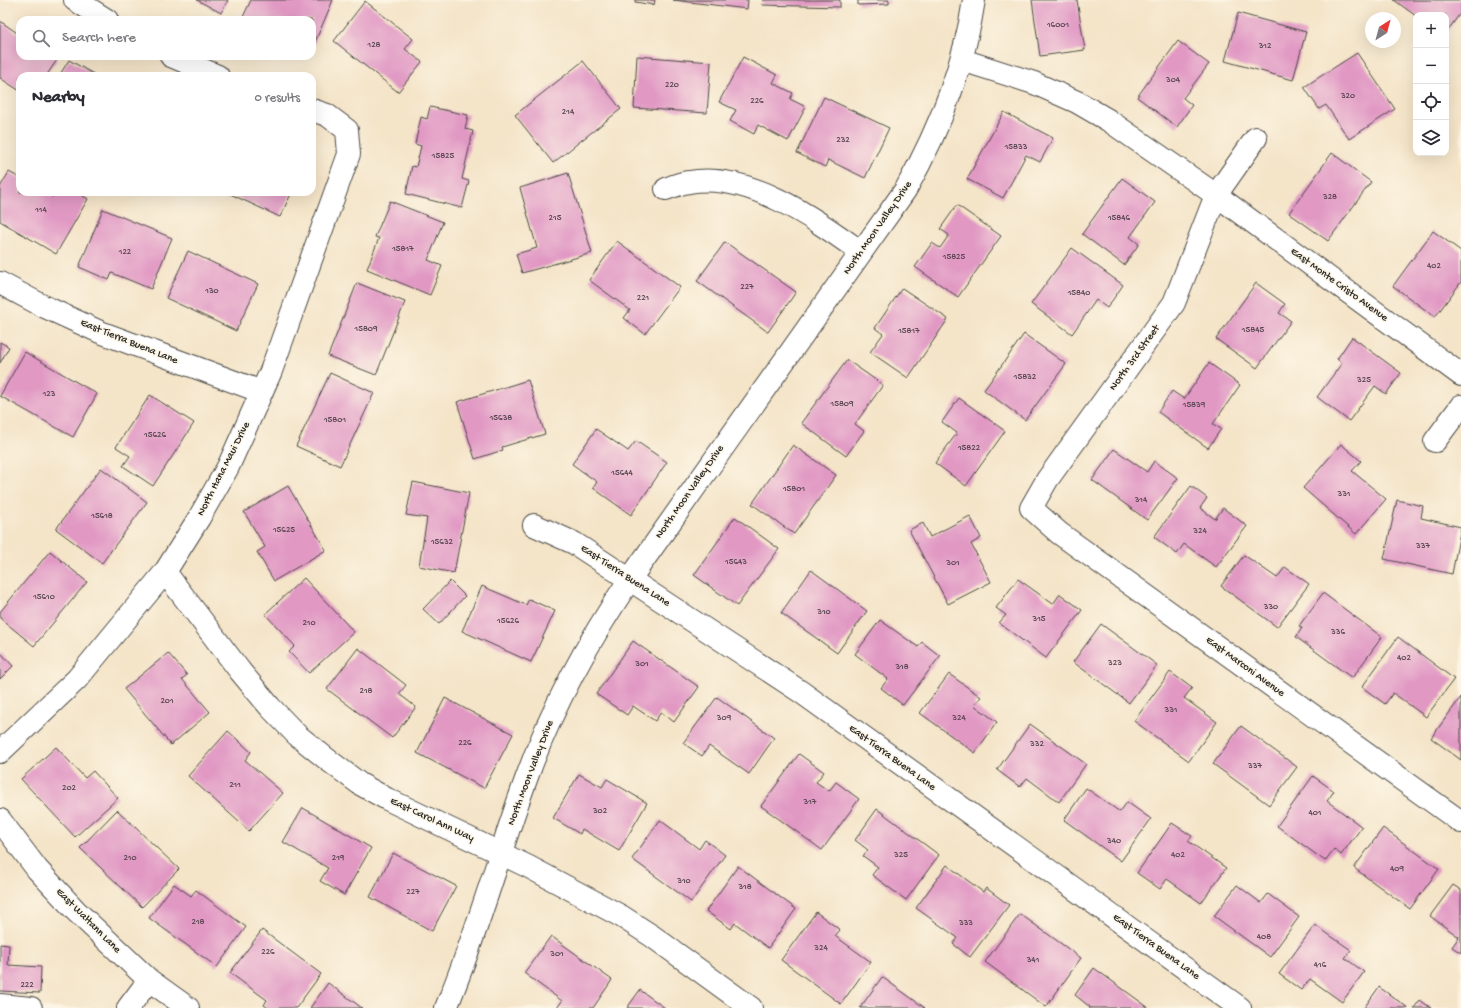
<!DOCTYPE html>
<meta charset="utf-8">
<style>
:root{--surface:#fff;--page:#f2f2f3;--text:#2b2b33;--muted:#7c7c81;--line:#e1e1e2}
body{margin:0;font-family:"Gochi Hand",sans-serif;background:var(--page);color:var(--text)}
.controls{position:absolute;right:12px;top:12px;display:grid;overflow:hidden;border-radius:8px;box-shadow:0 4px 16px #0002}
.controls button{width:36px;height:36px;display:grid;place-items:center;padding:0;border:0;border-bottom:1px solid var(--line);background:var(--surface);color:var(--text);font:20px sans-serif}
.compass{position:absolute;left:1365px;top:12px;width:36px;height:36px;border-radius:50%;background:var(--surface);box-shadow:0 4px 16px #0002;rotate:36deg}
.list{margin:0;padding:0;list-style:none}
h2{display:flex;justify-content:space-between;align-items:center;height:52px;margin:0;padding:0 16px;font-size:17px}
h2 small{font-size:13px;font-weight:400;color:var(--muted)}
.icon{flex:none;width:22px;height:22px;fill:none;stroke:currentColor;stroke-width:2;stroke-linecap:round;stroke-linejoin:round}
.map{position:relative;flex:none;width:1461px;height:1008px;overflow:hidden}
.search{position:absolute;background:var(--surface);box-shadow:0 4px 16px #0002;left:16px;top:16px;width:300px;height:44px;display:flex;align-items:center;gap:10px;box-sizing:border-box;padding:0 14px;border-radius:12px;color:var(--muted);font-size:15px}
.panel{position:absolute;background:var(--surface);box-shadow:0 4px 16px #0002;left:16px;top:72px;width:300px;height:124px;border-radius:12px}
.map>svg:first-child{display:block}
.building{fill:#e199c4}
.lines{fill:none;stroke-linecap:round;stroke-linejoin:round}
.minor-casing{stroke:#494743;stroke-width:24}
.minor{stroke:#fff;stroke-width:22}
.labels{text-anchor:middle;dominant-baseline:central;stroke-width:3;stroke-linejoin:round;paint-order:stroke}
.number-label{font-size:9px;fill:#584651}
.street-label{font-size:11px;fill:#2b2b2b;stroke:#fcf5e5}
</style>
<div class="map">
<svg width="1461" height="1008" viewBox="0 0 1461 1008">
<rect width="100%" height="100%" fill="#fcf5e5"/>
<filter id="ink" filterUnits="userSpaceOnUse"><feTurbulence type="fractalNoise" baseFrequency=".025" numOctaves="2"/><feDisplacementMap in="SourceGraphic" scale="8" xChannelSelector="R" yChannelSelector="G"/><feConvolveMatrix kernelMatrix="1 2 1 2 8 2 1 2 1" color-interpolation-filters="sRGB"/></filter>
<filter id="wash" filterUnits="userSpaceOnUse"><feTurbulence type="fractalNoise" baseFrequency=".012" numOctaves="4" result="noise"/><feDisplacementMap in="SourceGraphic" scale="16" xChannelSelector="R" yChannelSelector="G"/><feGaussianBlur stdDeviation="0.9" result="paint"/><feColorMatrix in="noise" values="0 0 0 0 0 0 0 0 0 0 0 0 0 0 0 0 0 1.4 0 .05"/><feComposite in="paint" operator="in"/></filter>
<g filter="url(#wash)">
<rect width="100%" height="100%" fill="#f4e4c8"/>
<g id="blocks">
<path class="building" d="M 197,0 L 228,0 L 221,13 Z
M 251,0 L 333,0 L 312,49 L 312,20 L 245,20 L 242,19 Z
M 635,0 L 655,0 L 654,5 L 635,2 Z
M 673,0 L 748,0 L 747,9 Z
M 763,0 L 840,0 L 840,7 L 762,5 Z
M 858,0 L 889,0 L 889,4 L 858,5 Z
M 1032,0 L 1077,0 L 1085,50 L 1040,56 Z
M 1394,0 L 1461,0 L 1461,12 L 1446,33 L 1446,15 L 1416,16 Z
M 365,1 L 413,39 L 405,49 L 422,62 L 398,92 L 334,41 Z
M 1238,13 L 1306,32 L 1293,80 L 1225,61 Z
M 0,21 L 20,35 L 20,56 L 51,56 L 57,60 L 46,76 L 20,76 L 20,91 L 0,78 Z
M 1178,41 L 1209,64 L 1183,98 L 1192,105 L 1177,127 L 1137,97 Z
M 1357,53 L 1395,109 L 1349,139 L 1326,105 L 1319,109 L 1304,87 Z
M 637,56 L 711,62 L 707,113 L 634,108 Z
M 743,57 L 777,75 L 773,83 L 793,93 L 790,99 L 806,107 L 788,141 L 758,125 L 754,134 L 730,121 L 736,110 L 719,102 Z
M 69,60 L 97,76 L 59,76 Z
M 583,61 L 621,109 L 553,163 L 515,115 Z
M 824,97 L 889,128 L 865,178 L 828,160 L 825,167 L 797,153 Z
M 430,107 L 468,115 L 465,129 L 473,131 L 462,179 L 469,181 L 462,208 L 406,194 L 412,166 L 416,167 L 421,146 L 415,144 L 421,117 L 427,119 Z
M 1004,112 L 1053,138 L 1040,162 L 1026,155 L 1003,198 L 967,179 Z
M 1332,153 L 1371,182 L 1328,241 L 1289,213 Z
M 9,172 L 20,178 L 20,192 L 44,192 L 52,197 L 55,192 L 77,192 L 88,199 L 56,254 L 0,221 L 0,187 Z
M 568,173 L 592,253 L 522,273 L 516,254 L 537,248 L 520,188 Z
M 1122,178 L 1155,202 L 1130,237 L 1139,244 L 1124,265 L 1082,234 Z
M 226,192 L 292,192 L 280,217 Z
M 390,201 L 443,222 L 428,260 L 442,266 L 430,295 L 367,269 L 379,238 L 375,237 Z
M 957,205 L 1001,236 L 958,297 L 915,267 L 932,243 L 940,248 L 949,235 L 940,229 Z
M 103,209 L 172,238 L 151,289 L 112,273 L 109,280 L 79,267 Z
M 1433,231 L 1461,251 L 1461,282 L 1435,317 L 1393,286 Z
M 617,241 L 680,287 L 645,334 L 624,318 L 630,310 L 589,280 Z
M 725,242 L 796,292 L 768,332 L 697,281 Z
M 1072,248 L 1123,285 L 1107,308 L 1096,300 L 1072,334 L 1031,304 Z
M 188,251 L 258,284 L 236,331 L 166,298 Z
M 357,283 L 405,302 L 376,375 L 328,356 Z
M 1256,283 L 1285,304 L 1279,313 L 1291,321 L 1257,368 L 1216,339 Z
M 902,288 L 948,319 L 908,378 L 870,352 L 883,334 L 875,328 Z
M 1024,334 L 1066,364 L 1025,420 L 984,390 Z
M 1352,337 L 1401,373 L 1386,394 L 1375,386 L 1349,421 L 1317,397 L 1342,363 L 1337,359 Z
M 0,342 L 9,347 L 0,363 Z
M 25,352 L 97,394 L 73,437 L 0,396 Z
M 847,360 L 883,385 L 855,424 L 864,431 L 846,456 L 801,423 Z
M 1209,363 L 1240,385 L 1213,424 L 1221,429 L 1208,448 L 1158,412 L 1172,391 L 1184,399 Z
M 330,373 L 374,393 L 340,466 L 296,446 Z
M 528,380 L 545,434 L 502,447 L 503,450 L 475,459 L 457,402 Z
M 150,395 L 194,423 L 153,486 L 123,466 L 130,456 L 116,447 Z
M 959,398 L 1005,431 L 966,486 L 935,463 L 957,433 L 942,422 Z
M 596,429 L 628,451 L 636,441 L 667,462 L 631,515 L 593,488 L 597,482 L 572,464 Z
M 1341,444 L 1361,461 L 1352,471 L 1386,499 L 1356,534 L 1303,488 Z
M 793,445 L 836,475 L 794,534 L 752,504 Z
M 1114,449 L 1147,472 L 1154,461 L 1178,478 L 1147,520 L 1092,480 Z
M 101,468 L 147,502 L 102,563 L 56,529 Z
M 413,482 L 469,493 L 454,573 L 419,566 L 427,518 L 406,515 Z
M 288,486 L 326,550 L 274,581 L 257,552 L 265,547 L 244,512 Z
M 1191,486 L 1207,498 L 1200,508 L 1215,519 L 1223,508 L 1247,526 L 1216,567 L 1184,544 L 1177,554 L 1154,537 Z
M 1397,500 L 1423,506 L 1421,518 L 1461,527 L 1452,574 L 1384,559 Z
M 970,516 L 981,538 L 971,544 L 991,582 L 948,604 L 909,530 L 923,523 L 930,537 Z
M 735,517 L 779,549 L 737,606 L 694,575 Z
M 50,551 L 87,582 L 34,646 L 0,618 L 0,612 Z
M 1244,555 L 1277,578 L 1285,567 L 1309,584 L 1277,627 L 1221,586 Z
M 811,570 L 867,611 L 837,653 L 781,613 Z
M 304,578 L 354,632 L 309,673 L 289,652 L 295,646 L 265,614 Z
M 1018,579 L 1053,604 L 1060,594 L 1082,610 L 1046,658 L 999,623 L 1006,615 L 996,608 Z
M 450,581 L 465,596 L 439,624 L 423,609 Z
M 482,586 L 526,605 L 529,599 L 555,611 L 531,662 L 462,631 Z
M 1323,593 L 1382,637 L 1352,678 L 1296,637 L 1302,628 L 1299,626 Z
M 880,620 L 918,647 L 922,642 L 940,656 L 903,705 L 881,688 L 888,679 L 855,654 Z
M 1101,624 L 1157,665 L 1129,703 L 1073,662 Z
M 1398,637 L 1454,679 L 1426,717 L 1393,693 L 1385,704 L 1362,687 Z
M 633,641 L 699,687 L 674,722 L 661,712 L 655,721 L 633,706 L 627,715 L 596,694 Z
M 358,648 L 406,685 L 399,694 L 416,707 L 392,738 L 327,689 Z
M 0,652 L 13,666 L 0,679 Z
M 168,653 L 187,675 L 182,679 L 210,712 L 171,745 L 124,689 Z
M 1170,672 L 1192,688 L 1184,698 L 1217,722 L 1189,761 L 1134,721 Z
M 949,674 L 981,697 L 974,705 L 997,722 L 975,753 L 920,713 Z
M 717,697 L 774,738 L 749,774 L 709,746 L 702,756 L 683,743 Z
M 1461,697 L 1461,760 L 1431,738 Z
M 445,698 L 513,734 L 484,788 L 417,753 Z
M 1030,724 L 1086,764 L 1059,802 L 1027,778 L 1020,787 L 997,770 Z
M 1241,726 L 1297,767 L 1269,805 L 1213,764 Z
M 228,731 L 251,752 L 245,760 L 283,793 L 249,831 L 188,776 Z
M 56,747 L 85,778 L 93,771 L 118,798 L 75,837 L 21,779 Z
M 799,754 L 824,772 L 816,782 L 829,791 L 836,782 L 859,799 L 822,850 L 761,806 Z
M 579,774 L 602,787 L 607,779 L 647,803 L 619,851 L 582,829 L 580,834 L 553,818 Z
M 1313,776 L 1334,791 L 1327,801 L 1362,827 L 1341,855 L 1334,849 L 1325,861 L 1277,826 Z
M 1086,788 L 1120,812 L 1127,802 L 1151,819 L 1121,861 L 1064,820 Z
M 303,808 L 371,848 L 344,895 L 320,881 L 328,868 L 283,842 Z
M 877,809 L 939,855 L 906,900 L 872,875 L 878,867 L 863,856 L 868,850 L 855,840 Z
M 117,810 L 179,869 L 142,907 L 80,848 Z
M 660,820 L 699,849 L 705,840 L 725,855 L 691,902 L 632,859 Z
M 1172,823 L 1192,836 L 1188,841 L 1226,868 L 1201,903 L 1167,879 L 1160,889 L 1137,873 Z
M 1383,828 L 1439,869 L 1410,909 L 1354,868 Z
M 393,853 L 456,886 L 432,931 L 370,897 Z
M 947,865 L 983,892 L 986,888 L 1009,905 L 970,957 L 953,944 L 958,938 L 916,908 Z
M 738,866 L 796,909 L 768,948 L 735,923 L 731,929 L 706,911 Z
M 174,884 L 191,896 L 196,890 L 246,927 L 217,967 L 149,918 Z
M 1237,885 L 1261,903 L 1268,894 L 1299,917 L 1270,957 L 1214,916 Z
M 1453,885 L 1461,890 L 1461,953 L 1452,947 L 1459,937 L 1430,916 Z
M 816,912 L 840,930 L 835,936 L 871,962 L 841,1004 L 781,960 Z
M 1020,914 L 1081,958 L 1046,1007 L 985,962 Z
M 1315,925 L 1351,950 L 1345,958 L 1364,972 L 1342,1002 L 1310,979 L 1301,990 L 1279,974 Z
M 262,930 L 321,974 L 296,1008 L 268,1008 L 264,1005 L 267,1000 L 230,973 Z
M 551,936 L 612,980 L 593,1008 L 557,1008 L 562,1001 L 524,973 Z
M 0,944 L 9,945 L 8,965 L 41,967 L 40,993 L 0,991 Z
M 1094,968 L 1149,1008 L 1089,1008 L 1090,1007 L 1075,995 Z
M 882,977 L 925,1008 L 860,1008 Z
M 328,983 L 362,1008 L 310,1008 Z
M 1379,987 L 1408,1008 L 1364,1008 Z
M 640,990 L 665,1008 L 627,1008 Z
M 1420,1000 L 1431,1008 L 1414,1008 Z"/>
</g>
</g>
<g filter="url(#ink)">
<use href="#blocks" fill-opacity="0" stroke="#494743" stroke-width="1"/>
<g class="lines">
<defs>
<path id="minor" d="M 75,0 L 107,20
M 171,56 L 218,76
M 962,60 L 1034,83 L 1077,102 L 1108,120 L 1216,195 L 1461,375
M 1256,138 L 1216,195 L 1174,303 L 1047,480 L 1031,508 L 1059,533 L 1461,822
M 666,189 C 673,186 682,183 689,182 C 749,171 816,220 861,252
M 0,283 L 43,306 L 100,332 L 262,392
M 1435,441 L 1461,406
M 534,525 L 574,543 L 801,692 L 1240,1008
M 165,572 L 240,671 L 270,707 L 297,735 L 328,760 L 360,784 L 387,799 L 529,867 L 621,916 L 652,936 L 751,1008
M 0,752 L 77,679 L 165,572 L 199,518 L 228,467 L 271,371 L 349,154 L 347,130 L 327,115 L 312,110
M 0,820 L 37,869 L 76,911 L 149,980 L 188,1008
M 0,1005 L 31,1008
M 128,1008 L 149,980
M 446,1008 C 478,932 499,852 528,774 C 553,705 589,640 630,579 L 906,189 C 939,130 964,68 974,0"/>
</defs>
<use href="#minor" class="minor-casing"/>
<use href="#minor" class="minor"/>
</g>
</g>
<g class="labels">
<g class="number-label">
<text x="1058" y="25">16001</text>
<text x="374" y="45">128</text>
<text x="1265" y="46">312</text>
<text x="1173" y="80">304</text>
<text x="672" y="85">220</text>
<text x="1348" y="96">320</text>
<text x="757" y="101">226</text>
<text x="568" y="112">214</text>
<text x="843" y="140">232</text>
<text x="1016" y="147">15833</text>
<text x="443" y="156">15825</text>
<text x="1330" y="197">328</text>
<text x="41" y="210">114</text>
<text x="555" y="218">215</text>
<text x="1119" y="218">15846</text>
<text x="403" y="249">15817</text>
<text x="125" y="252">122</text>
<text x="954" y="257">15825</text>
<text x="1434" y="266">402</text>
<text x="747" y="287">227</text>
<text x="212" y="291">130</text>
<text x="1079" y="293">15840</text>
<text x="643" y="298">221</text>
<text x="366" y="329">15809</text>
<text x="1253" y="330">15845</text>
<text x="909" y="331">15817</text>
<text x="1025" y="377">15832</text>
<text x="1364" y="380">325</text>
<text x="49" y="394">123</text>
<text x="842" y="404">15809</text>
<text x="1194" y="405">15839</text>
<text x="501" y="418">15638</text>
<text x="335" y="420">15801</text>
<text x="155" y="435">15626</text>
<text x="969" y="448">15822</text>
<text x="622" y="473">15644</text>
<text x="794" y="489">15801</text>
<text x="1344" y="494">331</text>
<text x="1141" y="500">314</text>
<text x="102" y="516">15618</text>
<text x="284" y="530">15625</text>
<text x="1200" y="531">324</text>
<text x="442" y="542">15632</text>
<text x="1423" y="546">337</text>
<text x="736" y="562">15643</text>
<text x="953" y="563">301</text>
<text x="44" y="597">15610</text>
<text x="1271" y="607">330</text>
<text x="824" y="612">310</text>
<text x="1039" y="619">315</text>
<text x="508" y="621">15626</text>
<text x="309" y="623">210</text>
<text x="1338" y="632">336</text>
<text x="1404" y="658">402</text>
<text x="1115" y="663">323</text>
<text x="642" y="664">301</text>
<text x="902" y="667">318</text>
<text x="366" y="691">218</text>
<text x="167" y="701">201</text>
<text x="1171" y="710">331</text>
<text x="724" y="718">309</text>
<text x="959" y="718">324</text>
<text x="465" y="743">226</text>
<text x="1037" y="744">332</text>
<text x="1255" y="766">337</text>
<text x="235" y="785">211</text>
<text x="69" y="788">202</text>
<text x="810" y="802">317</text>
<text x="600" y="811">302</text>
<text x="1315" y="813">401</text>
<text x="1114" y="841">340</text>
<text x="901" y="855">325</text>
<text x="1178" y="855">402</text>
<text x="130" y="858">210</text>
<text x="338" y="858">219</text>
<text x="1397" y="869">409</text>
<text x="684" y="881">310</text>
<text x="745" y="887">318</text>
<text x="413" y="892">227</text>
<text x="198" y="922">218</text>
<text x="966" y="923">333</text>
<text x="1264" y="937">408</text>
<text x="821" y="948">324</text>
<text x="268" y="952">226</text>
<text x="557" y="954">301</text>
<text x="1033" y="960">341</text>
<text x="1320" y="965">416</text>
<text x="27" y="985">222</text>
</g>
<g class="street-label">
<text transform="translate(878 228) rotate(-55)">North Moon Valley Drive</text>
<text transform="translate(1339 285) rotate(36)">East Monte Cristo Avenue</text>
<text transform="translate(129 342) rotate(22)">East Tierra Buena Lane</text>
<text transform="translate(1135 358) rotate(-54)">North 3rd Street</text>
<text transform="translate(224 469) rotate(-63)">North Hana Maui Drive</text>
<text transform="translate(690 492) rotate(-55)">North Moon Valley Drive</text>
<text transform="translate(625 576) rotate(33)">East Tierra Buena Lane</text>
<text transform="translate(1245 667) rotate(36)">East Marconi Avenue</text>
<text transform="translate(892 758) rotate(36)">East Tierra Buena Lane</text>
<text transform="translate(531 773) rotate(-69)">North Moon Valley Drive</text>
<text transform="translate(432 820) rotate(25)">East Carol Ann Way</text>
<text transform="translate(88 921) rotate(45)">East Waltann Lane</text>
<text transform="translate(1156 947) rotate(36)">East Tierra Buena Lane</text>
</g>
</g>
</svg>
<div class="controls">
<button>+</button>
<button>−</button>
<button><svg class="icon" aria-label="locate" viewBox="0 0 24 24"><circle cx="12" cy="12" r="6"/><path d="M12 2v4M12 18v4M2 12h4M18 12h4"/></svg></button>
<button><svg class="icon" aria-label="layers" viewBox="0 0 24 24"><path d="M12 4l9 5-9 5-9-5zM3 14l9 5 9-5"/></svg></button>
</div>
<svg class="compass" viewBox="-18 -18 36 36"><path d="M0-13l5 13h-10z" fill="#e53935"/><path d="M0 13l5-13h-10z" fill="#7c7c81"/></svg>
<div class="search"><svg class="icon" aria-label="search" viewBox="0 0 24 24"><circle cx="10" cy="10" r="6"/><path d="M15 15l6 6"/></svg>Search here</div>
<section class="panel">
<h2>Nearby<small>0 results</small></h2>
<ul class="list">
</ul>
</section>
</div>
